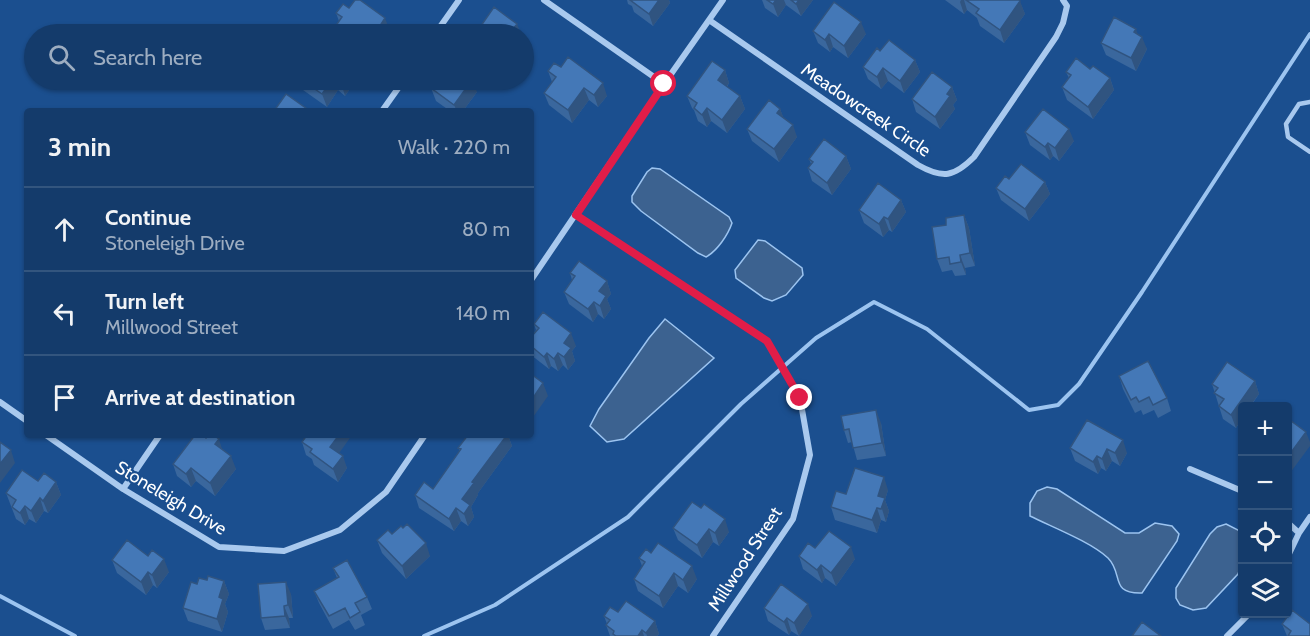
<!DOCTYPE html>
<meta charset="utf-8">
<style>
:root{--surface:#143b6b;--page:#214673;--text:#f1f3f6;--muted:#9dadc1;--line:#33557e}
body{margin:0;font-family:Cabin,sans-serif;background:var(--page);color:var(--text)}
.controls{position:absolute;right:18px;bottom:18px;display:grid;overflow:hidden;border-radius:6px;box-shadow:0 2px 4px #0004}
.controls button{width:54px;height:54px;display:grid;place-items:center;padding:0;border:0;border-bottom:2px solid var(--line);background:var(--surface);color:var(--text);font:30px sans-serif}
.stop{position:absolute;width:18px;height:18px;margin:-14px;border:4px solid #e11d48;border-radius:50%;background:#fff}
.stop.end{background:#e11d48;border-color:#fff;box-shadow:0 2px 6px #0008}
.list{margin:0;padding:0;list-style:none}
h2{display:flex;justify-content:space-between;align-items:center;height:78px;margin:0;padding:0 24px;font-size:26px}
h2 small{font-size:20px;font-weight:400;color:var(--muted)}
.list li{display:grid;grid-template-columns:39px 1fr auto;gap:18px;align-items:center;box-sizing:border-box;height:84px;padding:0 24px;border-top:2px solid var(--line)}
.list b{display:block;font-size:22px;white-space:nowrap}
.list p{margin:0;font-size:20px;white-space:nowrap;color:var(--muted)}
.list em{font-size:20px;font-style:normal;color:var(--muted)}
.icon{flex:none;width:33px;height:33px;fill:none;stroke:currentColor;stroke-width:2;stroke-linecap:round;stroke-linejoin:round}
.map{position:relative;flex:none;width:1310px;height:636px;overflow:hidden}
.search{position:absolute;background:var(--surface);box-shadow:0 2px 4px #0004;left:24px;top:24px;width:510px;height:66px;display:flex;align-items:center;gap:15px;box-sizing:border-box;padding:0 21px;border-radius:33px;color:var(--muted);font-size:22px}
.panel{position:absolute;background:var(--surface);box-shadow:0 2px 4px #0004;left:24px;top:108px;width:510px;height:330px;border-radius:6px}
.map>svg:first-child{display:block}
.water{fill:#3c6290;stroke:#9cc4f0;stroke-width:1.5}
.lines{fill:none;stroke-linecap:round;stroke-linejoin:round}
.stream{stroke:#9cc4f0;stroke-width:4}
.lane{stroke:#a9c9ee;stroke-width:4.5}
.street{stroke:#a9c9ee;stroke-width:6}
.wall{fill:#3a679d}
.shaded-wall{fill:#305480}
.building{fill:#4478b7;stroke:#305480;stroke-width:1.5}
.route{stroke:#e11d48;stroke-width:8}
.labels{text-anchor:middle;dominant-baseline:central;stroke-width:4.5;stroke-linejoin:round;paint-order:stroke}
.street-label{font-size:18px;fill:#fff;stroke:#1b4f8f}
</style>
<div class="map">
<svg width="1310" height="636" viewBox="0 0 1310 636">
<rect width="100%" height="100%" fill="#1b4f8f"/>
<path class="water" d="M 652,168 L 660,169 L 729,217 L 732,223 C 728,235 717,251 706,257 L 698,253 L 641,211 L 632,202 L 632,196 L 647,172 Z
M 758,240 L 765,241 L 802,268 L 803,275 L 786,295 L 772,301 L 764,298 L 736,278 L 735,270 Z
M 665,319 L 714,358 L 624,439 L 607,442 L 590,426 L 599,409 L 649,338 Z
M 1047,487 L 1057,489 L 1125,533 L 1139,533 L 1155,523 L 1172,526 L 1179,534 L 1177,541 L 1142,593 C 1109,594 1124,574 1108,558 C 1091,542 1052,527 1030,516 L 1030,503 L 1037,491 Z
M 1226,524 L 1238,530 L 1242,535 L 1242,563 L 1238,574 L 1206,608 L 1193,610 L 1180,605 L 1176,598 L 1176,588 L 1210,534 L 1217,527 Z"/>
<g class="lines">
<path class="stream" d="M 0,596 L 75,636
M 424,636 L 495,605 L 628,517 L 741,404 L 816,338 L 874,302 L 927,329 L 1029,410 L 1058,405 L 1079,384 L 1142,292 L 1310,34"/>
<path class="lane" d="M 1310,102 L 1299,104 L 1286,124 L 1288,137 L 1310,152"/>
<path class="street" d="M 544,0 L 664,84
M 709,20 L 918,165 C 943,179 954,177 974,157 L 1056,37 L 1063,23 L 1067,6 L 1063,0
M 435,34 L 459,0
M 382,111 L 404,80
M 576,215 L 767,341 L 800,398 L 810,455 L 793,519 L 713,636
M 531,280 L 664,84 L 723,0
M 0,402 L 27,421
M 46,435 L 123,489 L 219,547 L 284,551 L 340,530 L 386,492 L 425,435
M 1190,469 L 1242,491
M 123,489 L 160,435
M 1288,523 L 1299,533
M 1288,556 L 1299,533 L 1310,517
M 1227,636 L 1249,614"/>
</g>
<path class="wall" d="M 627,0 L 669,0 L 670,3 L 653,26 L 634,12 L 632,6 L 628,4 Z
M 762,0 L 813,0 L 801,16 L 786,5 L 778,17 L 765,8 Z
M 945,0 L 1019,0 L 1025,14 L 1004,43 L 980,26 L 977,18 L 967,10 L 964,14 Z
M 349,8 L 390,31 L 387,34 L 341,34 L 337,24 L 339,21 L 336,13 Z
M 813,31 L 866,34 L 848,58 L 833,47 L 830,52 L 818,43 Z
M 1138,34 L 1147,49 L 1136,71 L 1106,55 L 1101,43 Z
M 880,51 L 915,60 L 920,72 L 904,93 L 888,81 L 881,89 L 868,79 L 863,67 Z
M 561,67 L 607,96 L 598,107 L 589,100 L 572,123 L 549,105 L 544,93 L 552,82 L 548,71 Z
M 725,70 L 729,83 L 727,87 L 740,96 L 745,109 L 727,133 L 711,121 L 707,127 L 698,121 L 694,110 L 692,108 L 687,96 Z
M 1066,72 L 1110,78 L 1114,90 L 1093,119 L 1067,100 L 1062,87 L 1069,78 Z
M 299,80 L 353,80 L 354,83 L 345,96 L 338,90 L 327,107 L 303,90 Z
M 952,87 L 957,100 L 953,105 L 955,109 L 940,129 L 916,112 L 912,99 Z
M 431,88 L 477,92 L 463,111 L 450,111 L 436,101 Z
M 780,109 L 783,117 L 797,137 L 779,162 L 752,141 L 747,129 Z
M 1025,132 L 1074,141 L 1059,161 L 1053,156 L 1050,160 L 1030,145 Z
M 846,156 L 851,169 L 832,195 L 812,181 L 808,168 L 811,164 L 809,159 Z
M 1009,179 L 1045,182 L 1050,194 L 1029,221 L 1001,200 L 996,188 Z
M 901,200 L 906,212 L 892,232 L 889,230 L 883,237 L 864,223 L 859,210 Z
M 964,215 L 969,228 L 975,266 L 965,268 L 966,275 L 955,276 L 952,270 L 942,272 L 937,259 L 946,225 Z
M 570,273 L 607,281 L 611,294 L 607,299 L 611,309 L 604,319 L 598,314 L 593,322 L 569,304 L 564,292 L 572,280 Z
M 534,324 L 576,346 L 572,351 L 575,361 L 568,370 L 563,365 L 558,371 L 551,366 L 549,369 L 531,355 L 531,337 L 536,330 Z
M 1119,376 L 1167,398 L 1171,411 L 1158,418 L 1154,410 L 1143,415 L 1141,410 L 1135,413 L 1123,389 Z
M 1255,381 L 1259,394 L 1236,428 L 1223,419 L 1212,384 Z
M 1087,420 L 1127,453 L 1120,466 L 1112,461 L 1106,471 L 1101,468 L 1098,474 L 1075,461 L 1070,448 Z
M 881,423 L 886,456 L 857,460 L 852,442 L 848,443 L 844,430 Z
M 468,435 L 508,435 L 512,446 L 478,493 L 478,495 L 471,507 L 474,517 L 468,526 L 461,521 L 454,531 L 419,508 L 415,495 L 433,489 L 460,451 L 458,448 Z
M 302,442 L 339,453 L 347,468 L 338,482 L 314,465 L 312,459 L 306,455 Z
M 223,450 L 236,469 L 215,496 L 196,481 L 191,487 L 177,476 L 173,464 Z
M 38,481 L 56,482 L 61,495 L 48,513 L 44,511 L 36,523 L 29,519 L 25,525 L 16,519 L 6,493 Z
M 888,490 L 885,500 L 889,511 L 886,522 L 881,520 L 877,533 L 835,520 L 831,507 Z
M 692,502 L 729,532 L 719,546 L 713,542 L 702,558 L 678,540 L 673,528 Z
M 403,528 L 430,556 L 406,579 L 382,553 L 377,540 L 392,534 Z
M 815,548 L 855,559 L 836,586 L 825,578 L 822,583 L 803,569 L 799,556 Z
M 651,553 L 697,579 L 688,593 L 678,586 L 663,608 L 638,591 L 634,579 L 642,566 L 639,558 Z
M 112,560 L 169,572 L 157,588 L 153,585 L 146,595 L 117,573 Z
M 333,568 L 367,597 L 372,609 L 361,615 L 365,625 L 355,630 L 349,620 L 333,629 L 319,603 L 314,591 L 337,578 Z
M 207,580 L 224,581 L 229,594 L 225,604 L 228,612 L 222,632 L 188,621 L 183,608 L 197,584 Z
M 291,594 L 293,618 L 289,618 L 290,628 L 265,630 L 261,618 Z
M 764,608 L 812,616 L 799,636 L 791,631 L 789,635 L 768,621 Z
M 618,612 L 655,621 L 659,634 L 657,636 L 610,636 L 606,625 L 607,624 L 604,616 Z
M 1282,624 L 1310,636 L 1287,636 Z"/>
<path class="shaded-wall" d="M 659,0 L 669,0 L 670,3 L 653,26 L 649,14 Z
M 776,0 L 784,0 L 786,5 L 778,17 L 773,4 Z
M 799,0 L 813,0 L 801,16 L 796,4 Z
M 961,0 L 964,0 L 967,10 L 964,14 L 960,2 Z
M 1020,1 L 1025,14 L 1004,43 L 1000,30 Z
M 385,18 L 390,31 L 387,34 L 379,34 L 378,29 Z
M 861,22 L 866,34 L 848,58 L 844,46 Z
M 517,24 L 521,34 L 509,34 Z
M 373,26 L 376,34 L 366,34 Z
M 1136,29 L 1140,41 L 1142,37 L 1147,49 L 1136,71 L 1131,58 L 1134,32 Z
M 829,34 L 833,47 L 830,52 L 825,40 Z
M 915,60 L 920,72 L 904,93 L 900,81 Z
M 883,68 L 888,81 L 881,89 L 877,77 Z
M 725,70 L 729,83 L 722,93 L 718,80 Z
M 1110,78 L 1114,90 L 1093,119 L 1088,107 Z
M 332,80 L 334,80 L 338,90 L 327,107 L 322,94 Z
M 343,80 L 353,80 L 354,83 L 345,96 L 341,83 Z
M 472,80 L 477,92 L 463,111 L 457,111 L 454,105 Z
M 603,83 L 607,96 L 598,107 L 594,95 Z
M 952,87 L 957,100 L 953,105 L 955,109 L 940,129 L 935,117 L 947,94 Z
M 584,88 L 589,100 L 572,123 L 568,110 Z
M 740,96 L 745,109 L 727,133 L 722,120 Z
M 707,108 L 711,121 L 707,127 L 702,115 Z
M 780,109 L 785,121 L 777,113 Z
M 793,125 L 797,137 L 779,162 L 774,149 Z
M 1069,129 L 1074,141 L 1059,161 L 1055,148 Z
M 1048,143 L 1053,156 L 1050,160 L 1045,147 Z
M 846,156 L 851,169 L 832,195 L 827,183 Z
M 1045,182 L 1050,194 L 1029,221 L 1025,209 Z
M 901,200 L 906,212 L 892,232 L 888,219 Z
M 964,215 L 969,228 L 975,266 L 970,253 Z
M 884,217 L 889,230 L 883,237 L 879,224 Z
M 960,255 L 965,268 L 966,275 L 961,262 Z
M 607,281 L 611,294 L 607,299 L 611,309 L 604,319 L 600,306 L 599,291 Z
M 594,302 L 598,314 L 593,322 L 588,309 Z
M 571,333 L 576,346 L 572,351 L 575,361 L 568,370 L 564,357 L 564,343 Z
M 547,353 L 551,366 L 549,369 L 544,357 Z
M 558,353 L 563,365 L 558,371 L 554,359 Z
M 1255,381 L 1259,394 L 1250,406 L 1242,406 L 1242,418 L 1236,428 L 1231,415 Z
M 543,383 L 548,396 L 531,420 L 531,401 Z
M 876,410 L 881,423 L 886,456 L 882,443 Z
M 1306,432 L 1310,442 L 1310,446 L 1290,473 L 1287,465 L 1287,458 Z
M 339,435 L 352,435 L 335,459 L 330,447 Z
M 507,435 L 508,435 L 512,446 L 478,493 L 478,495 L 471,507 L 474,517 L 468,526 L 464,514 L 462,499 L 472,482 Z
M 219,439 L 223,452 L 215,444 Z
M 1123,440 L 1127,453 L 1120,466 L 1115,453 Z
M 1107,449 L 1112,461 L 1106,471 L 1102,459 Z
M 11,450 L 15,463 L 0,483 L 0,464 Z
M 231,456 L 236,469 L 215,496 L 210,483 Z
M 343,456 L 347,468 L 338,482 L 333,469 Z
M 1097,456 L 1101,468 L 1098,474 L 1093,462 Z
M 191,468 L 196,481 L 191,487 L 186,474 Z
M 884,477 L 888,490 L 885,500 L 889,511 L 886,522 L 878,496 Z
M 56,482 L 61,495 L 48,513 L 43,501 Z
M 40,498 L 44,511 L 36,523 L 31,511 Z
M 25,506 L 29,519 L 25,525 L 20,513 Z
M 456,508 L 461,521 L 454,531 L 449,519 Z
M 877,508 L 881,520 L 877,533 L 872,520 Z
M 725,519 L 729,532 L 719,546 L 715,533 Z
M 709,529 L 713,542 L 702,558 L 697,545 Z
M 426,543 L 430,556 L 406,579 L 402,566 Z
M 851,547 L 855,559 L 836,586 L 831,573 Z
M 164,559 L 169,572 L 157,588 L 152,575 Z
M 821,565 L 825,578 L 822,583 L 817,570 Z
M 692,566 L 697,579 L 688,593 L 683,580 Z
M 148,572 L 153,585 L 146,595 L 141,582 Z
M 674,573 L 678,586 L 663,608 L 659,596 Z
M 224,581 L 229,594 L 225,604 L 228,612 L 222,632 L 217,619 L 219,597 Z
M 286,582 L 291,594 L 293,618 L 288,605 Z
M 808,604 L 812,616 L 799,636 L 794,623 Z
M 284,606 L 289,618 L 290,628 L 285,616 Z
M 787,618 L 791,631 L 789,635 L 784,622 Z
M 655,621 L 659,634 L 657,636 L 647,636 L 646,633 Z
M 642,630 L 644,636 L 638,636 Z"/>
<path class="building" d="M 355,0 L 360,0 L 385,18 L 378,29 L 373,26 L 366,34 L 352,34 L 337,24 L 342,17 L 336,13 L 343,4 L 349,8 Z
M 630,0 L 659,0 L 649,14 Z
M 767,0 L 776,0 L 773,4 Z
M 791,0 L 799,0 L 796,4 Z
M 966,0 L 1019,0 L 1020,1 L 1000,30 L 976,13 L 979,9 Z
M 834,2 L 861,22 L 844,46 L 829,34 L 825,40 L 813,31 Z
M 494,7 L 517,24 L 509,34 L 478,34 L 476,33 Z
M 1114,17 L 1136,29 L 1134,32 L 1142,37 L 1131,58 L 1101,43 Z
M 889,40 L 915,60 L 900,81 L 883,68 L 877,77 L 863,67 L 877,48 L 880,51 Z
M 568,57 L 603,83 L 594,95 L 584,88 L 568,110 L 544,93 L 556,77 L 548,71 L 554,63 L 561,67 Z
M 1076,58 L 1090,69 L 1093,66 L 1110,78 L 1088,107 L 1062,87 L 1071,75 L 1066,72 Z
M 712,61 L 725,70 L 718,80 L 740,96 L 722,120 L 707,108 L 702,115 L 694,108 L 697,103 L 687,96 Z
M 932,72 L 952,87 L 947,94 L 950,96 L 935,117 L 912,99 Z
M 302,80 L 332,80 L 322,94 Z
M 336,80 L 343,80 L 341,83 Z
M 437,80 L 472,80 L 454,105 L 431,88 Z
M 286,94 L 310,111 L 274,111 Z
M 769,100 L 780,109 L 777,113 L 793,125 L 774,149 L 747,129 Z
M 1043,109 L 1069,129 L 1055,148 L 1048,143 L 1045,147 L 1025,132 Z
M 824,139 L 846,156 L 827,183 L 808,168 L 813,162 L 809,159 Z
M 1021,164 L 1045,182 L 1025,209 L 996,188 L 1005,176 L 1009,179 Z
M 878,183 L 901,200 L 888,219 L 884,217 L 879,224 L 859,210 Z
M 964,215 L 970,253 L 960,255 L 961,262 L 950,264 L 949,257 L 937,259 L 932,227 L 946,225 L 946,218 Z
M 579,261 L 607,281 L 599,291 L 606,296 L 600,306 L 594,302 L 588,309 L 564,292 L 575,276 L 570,273 Z
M 543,312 L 571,333 L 564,343 L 571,348 L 564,357 L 558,353 L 554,359 L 547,353 L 544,357 L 531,346 L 531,337 L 539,328 L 534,324 Z
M 1148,361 L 1167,398 L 1153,405 L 1149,397 L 1139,402 L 1136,397 L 1131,400 L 1119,376 Z
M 1227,362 L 1255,381 L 1231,415 L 1219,406 L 1224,399 L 1214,393 L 1218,388 L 1212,384 Z
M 531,374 L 543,383 L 531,401 Z
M 876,410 L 882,443 L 853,448 L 849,429 L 844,430 L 841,416 Z
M 1287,418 L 1306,432 L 1287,458 Z
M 1087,420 L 1123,440 L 1115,453 L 1107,449 L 1102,459 L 1097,456 L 1093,462 L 1070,448 Z
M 195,435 L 202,435 L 206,438 L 208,435 L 213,435 L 219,439 L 215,444 L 231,456 L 210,483 L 191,468 L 186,474 L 173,464 Z
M 307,435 L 339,435 L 330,447 L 343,456 L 333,469 L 310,452 L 312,449 L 302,442 Z
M 468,435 L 507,435 L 472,482 L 474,483 L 462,499 L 470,505 L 464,514 L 456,508 L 449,519 L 415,495 L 424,482 L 433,489 L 461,449 L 458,448 Z
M 0,442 L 11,450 L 0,464 Z
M 855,468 L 884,477 L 878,496 L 885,498 L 881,509 L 877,508 L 872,520 L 831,507 L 836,491 L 846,494 Z
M 22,470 L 38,481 L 44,473 L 56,482 L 43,501 L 40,498 L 31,511 L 25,506 L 20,513 L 12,507 L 16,500 L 6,493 Z
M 692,502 L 701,508 L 704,504 L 725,519 L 715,533 L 709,529 L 697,545 L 673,528 Z
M 407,524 L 426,543 L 402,566 L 377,540 L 388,530 L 392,534 L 401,526 L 403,528 Z
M 829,531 L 851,547 L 831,573 L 821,565 L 817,570 L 799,556 L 808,543 L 815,548 Z
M 127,540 L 148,556 L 152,550 L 164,559 L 152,575 L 148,572 L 141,582 L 112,560 Z
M 658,543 L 692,566 L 683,580 L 674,573 L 659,596 L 634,579 L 645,562 L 639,558 L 646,549 L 651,553 Z
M 347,560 L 367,597 L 355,603 L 360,612 L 350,618 L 345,608 L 329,616 L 314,591 L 339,577 L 333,568 Z
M 208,576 L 224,581 L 219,597 L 223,599 L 217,619 L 183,608 L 191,582 L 197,584 L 199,578 L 207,580 Z
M 286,582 L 288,605 L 284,606 L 285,616 L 261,618 L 258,584 Z
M 781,584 L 808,604 L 794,623 L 787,618 L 784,622 L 764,608 Z
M 626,601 L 655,621 L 646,633 L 642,630 L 638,636 L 616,636 L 613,634 L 614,631 L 606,625 L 610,620 L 604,616 L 610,607 L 618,612 Z
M 1292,610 L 1310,624 L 1310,636 L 1288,636 L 1291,631 L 1282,624 Z
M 1142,622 L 1161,636 L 1132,636 Z"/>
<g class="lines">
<path class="route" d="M 664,84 L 576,215 L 767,341 L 800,398"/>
</g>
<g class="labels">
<g class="street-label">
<text transform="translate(866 110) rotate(34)">Meadowcreek Circle</text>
<text transform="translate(171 498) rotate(31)">Stoneleigh Drive</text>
<text transform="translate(745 559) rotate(-57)">Millwood Street</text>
</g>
</g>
</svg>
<div class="controls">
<button>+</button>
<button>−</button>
<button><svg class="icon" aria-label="locate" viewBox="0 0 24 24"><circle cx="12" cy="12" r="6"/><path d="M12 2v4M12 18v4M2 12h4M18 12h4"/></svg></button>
<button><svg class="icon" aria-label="layers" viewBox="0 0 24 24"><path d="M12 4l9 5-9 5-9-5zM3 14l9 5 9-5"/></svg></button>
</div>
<div class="stop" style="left:664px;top:84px"></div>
<div class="stop end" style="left:800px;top:398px"></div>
<div class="search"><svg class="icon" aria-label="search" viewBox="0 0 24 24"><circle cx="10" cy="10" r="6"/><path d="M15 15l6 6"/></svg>Search here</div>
<section class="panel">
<h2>3 min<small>Walk · 220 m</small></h2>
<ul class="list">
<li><svg class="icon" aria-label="ahead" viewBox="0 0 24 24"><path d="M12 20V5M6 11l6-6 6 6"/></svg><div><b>Continue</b><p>Stoneleigh Drive</p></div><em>80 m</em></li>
<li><svg class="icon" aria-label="left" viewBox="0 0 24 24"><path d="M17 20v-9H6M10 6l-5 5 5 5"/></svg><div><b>Turn left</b><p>Millwood Street</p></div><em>140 m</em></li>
<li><svg class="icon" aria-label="arrive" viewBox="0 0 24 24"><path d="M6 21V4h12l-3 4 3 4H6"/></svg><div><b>Arrive at destination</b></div></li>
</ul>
</section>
</div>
